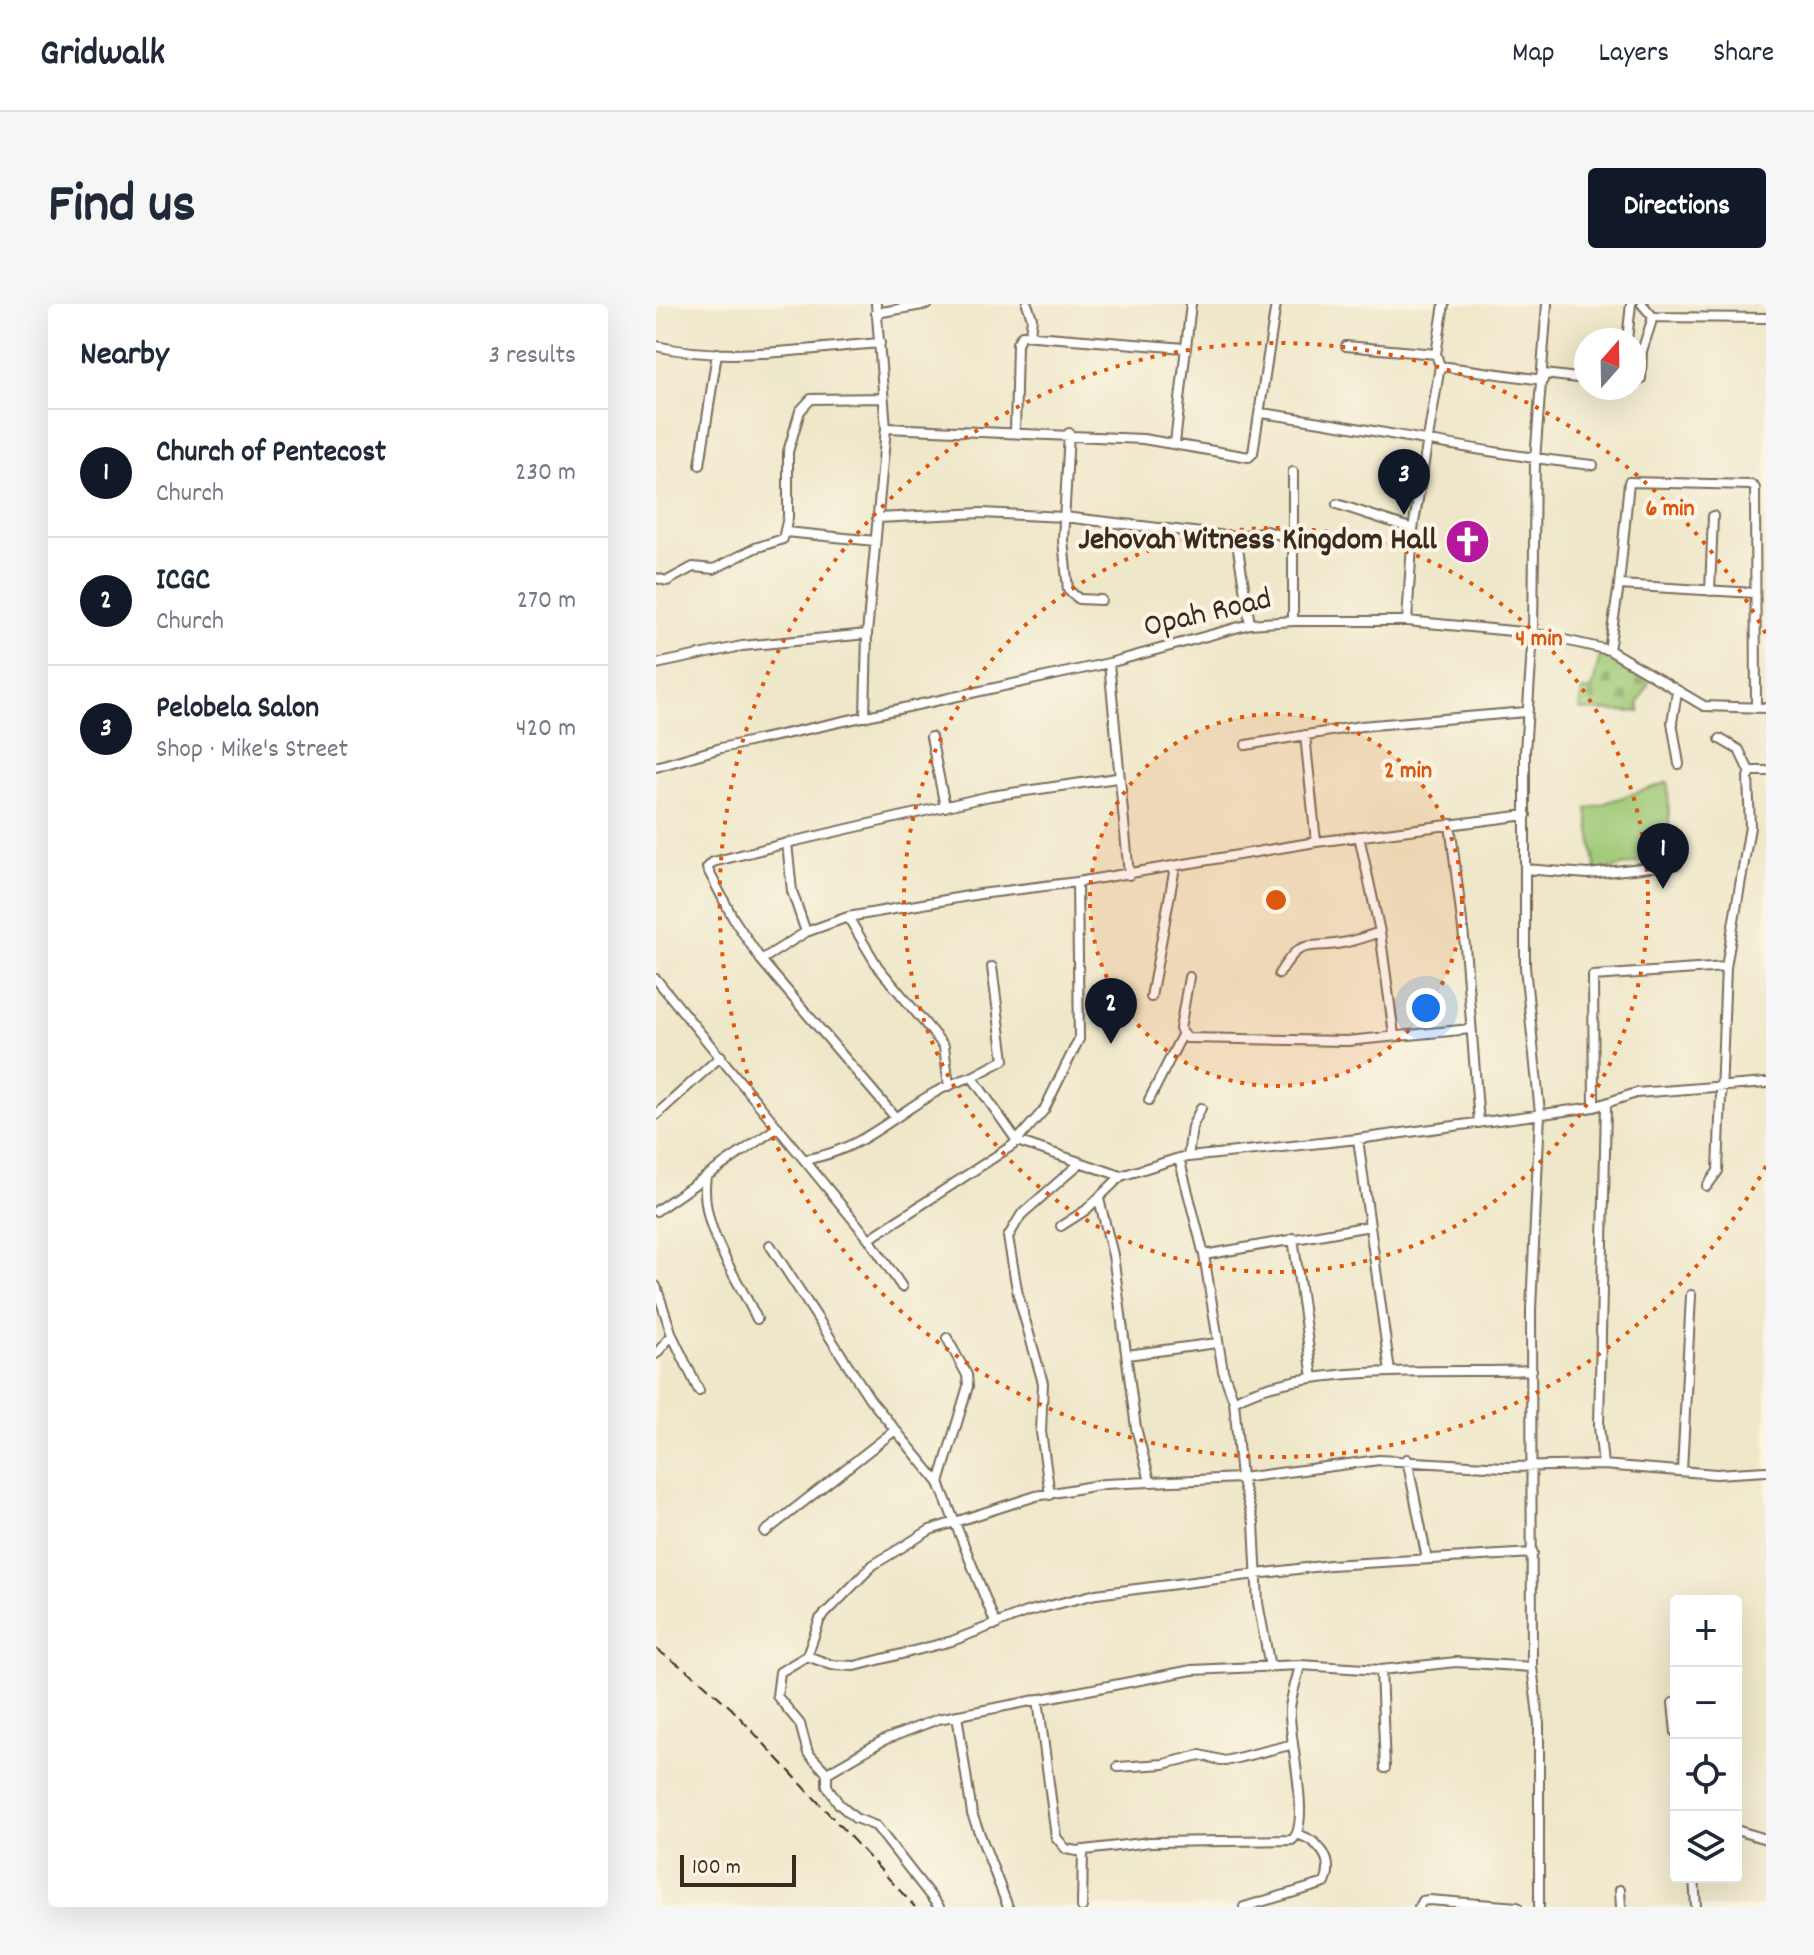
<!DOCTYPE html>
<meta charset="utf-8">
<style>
:root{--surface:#fff;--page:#f6f6f7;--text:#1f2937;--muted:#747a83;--line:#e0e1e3;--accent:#111827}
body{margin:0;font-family:Dekko,sans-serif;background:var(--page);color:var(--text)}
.controls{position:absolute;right:24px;bottom:24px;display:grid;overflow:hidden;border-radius:8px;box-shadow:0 8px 32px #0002}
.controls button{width:72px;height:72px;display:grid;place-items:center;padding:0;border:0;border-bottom:2px solid var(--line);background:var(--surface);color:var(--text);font:40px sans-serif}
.compass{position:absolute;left:918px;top:24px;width:72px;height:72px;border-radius:50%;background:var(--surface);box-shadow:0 8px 32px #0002;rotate:20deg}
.scale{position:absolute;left:24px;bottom:20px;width:116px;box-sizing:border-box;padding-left:8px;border:4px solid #3b2a1e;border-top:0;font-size:22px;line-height:28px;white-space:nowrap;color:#3b2a1e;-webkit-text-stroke:6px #fcf5e5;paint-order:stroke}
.you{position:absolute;left:770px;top:704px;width:28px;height:28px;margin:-20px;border:6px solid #fff;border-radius:50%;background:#1a73e8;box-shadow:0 0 0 12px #1a73e833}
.badge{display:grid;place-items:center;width:52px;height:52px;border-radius:50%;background:var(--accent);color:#fff;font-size:26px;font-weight:700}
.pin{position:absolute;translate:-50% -66px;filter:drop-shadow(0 2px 4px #0008)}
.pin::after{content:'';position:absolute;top:42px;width:28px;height:24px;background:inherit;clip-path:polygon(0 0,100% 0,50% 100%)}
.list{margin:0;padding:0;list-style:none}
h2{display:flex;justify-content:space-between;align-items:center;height:104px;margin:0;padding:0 32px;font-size:34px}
h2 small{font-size:26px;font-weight:400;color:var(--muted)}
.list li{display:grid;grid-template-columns:52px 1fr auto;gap:24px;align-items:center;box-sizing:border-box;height:128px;padding:0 32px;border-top:2px solid var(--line)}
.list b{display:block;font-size:30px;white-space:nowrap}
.list p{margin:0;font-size:26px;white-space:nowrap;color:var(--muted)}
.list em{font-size:26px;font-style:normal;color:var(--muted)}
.icon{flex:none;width:44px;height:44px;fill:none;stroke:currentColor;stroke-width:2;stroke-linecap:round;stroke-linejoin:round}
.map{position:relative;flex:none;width:1110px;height:1603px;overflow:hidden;border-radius:8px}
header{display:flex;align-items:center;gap:48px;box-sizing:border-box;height:112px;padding:0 40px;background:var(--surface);border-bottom:2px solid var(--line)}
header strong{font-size:38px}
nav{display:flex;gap:44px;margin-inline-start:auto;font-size:28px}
.intro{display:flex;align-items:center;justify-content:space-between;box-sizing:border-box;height:192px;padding:0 48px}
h1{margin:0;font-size:56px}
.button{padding:20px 36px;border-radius:8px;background:var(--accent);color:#fff;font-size:28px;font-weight:700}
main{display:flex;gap:48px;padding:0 48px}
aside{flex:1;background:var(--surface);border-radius:8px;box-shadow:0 8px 32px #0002}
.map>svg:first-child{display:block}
.cemetery{fill:url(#cemetery-stones);stroke:#6c794a;stroke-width:2}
.garden{fill:#9dc875;stroke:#6c794a;stroke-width:2}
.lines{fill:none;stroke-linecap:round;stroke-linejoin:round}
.minor-casing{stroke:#7a6c5a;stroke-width:12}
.minor{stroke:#fff;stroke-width:8}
.rail{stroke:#3b2a1e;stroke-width:2;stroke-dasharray:12 6;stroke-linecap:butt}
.ring{fill:none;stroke:#df570d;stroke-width:4;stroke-dasharray:4 8}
.labels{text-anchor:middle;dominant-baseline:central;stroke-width:8;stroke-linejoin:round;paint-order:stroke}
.poi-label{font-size:32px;font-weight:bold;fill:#3b2a1e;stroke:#fcf5e5;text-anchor:end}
.street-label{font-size:32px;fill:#3b2a1e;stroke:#fcf5e5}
.centre{fill:#df570d;stroke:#fcf5e5;stroke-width:4}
.ring-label{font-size:24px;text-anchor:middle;font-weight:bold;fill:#df570d;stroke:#fcf5e5;stroke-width:8;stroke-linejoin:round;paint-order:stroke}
</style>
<header>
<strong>Gridwalk</strong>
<nav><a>Map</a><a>Layers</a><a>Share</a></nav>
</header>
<div class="intro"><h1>Find us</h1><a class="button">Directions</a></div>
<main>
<aside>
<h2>Nearby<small>3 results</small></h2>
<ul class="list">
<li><span class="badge">1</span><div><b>Church of Pentecost</b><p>Church</p></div><em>230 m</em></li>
<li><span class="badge">2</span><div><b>ICGC</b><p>Church</p></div><em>270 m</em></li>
<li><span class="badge">3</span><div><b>Pelobela Salon</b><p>Shop · Mike's Street</p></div><em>420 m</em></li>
</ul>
</aside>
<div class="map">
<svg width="1110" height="1603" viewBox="0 0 1110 1603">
<defs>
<pattern id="cemetery-stones" width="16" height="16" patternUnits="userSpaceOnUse" patternTransform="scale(2)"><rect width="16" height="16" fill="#9dc875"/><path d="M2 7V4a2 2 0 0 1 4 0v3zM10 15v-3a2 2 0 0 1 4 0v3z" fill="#81a35f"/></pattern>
</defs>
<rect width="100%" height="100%" fill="#fcf5e5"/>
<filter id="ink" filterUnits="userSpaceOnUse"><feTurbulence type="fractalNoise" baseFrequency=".0125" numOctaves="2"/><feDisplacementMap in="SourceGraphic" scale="16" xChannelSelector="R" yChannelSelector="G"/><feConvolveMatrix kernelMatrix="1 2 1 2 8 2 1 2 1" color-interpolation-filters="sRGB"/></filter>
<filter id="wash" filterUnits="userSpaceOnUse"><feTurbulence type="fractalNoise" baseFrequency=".006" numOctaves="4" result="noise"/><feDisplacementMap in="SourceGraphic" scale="32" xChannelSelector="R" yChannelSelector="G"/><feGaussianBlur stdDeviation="1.8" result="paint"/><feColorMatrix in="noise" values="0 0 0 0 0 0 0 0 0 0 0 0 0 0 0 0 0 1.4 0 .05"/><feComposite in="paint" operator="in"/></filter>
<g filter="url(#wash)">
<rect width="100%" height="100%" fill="#eee7c9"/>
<path class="cemetery" d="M 945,346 L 993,378 L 982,400 L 985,408 L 924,406 L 926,386 L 936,386 Z"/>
<path class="garden" d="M 1012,478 L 1014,551 L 940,568 L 931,505 Z"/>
</g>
<g filter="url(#ink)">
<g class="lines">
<defs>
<path id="minor" d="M 371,0 L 376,14 L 374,31
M 986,0 L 997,13 L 1110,14
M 220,9 L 272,0
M 971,36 L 975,0
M 0,42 C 71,59 152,44 224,39
M 690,42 L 780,50
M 784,62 L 887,76
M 888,70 L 930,75
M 978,80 L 985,75 L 986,47 L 997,13
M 605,109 C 716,124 826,150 937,161
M 230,124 L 487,135 L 593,153 L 597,149 L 620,0
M 359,129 L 361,39 L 366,31 L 529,44
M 413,129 L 407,236 L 412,286 L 423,295 L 445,296
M 519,139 L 535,0
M 44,161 L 61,49
M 637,168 L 637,317
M 681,200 L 757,225
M 221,214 L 326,209 L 408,213 L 580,233 L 610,227 L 635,234
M 130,228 L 219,237
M 580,233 L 594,320
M 0,274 L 11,277 L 37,263 L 58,265 L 99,244 L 127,235 L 132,213 L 132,148 L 144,107 L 155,95 L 227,94
M 963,281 L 973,178 L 1095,181 L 1099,184 L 1100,404
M 1054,287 L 1057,212
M 751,317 L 757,225 L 784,62 L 780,50 L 788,0
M 953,346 L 963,281 L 1099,289
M 453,359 L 473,571
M 0,360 L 86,342 L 211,330
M 1021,388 L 1016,418 L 1023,460
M 209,413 L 211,330 L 230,124 L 220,0
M 649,431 L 660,538
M 275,433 L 289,503
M 1064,435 L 1083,446 L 1094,469
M 590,441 L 705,422 L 870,408
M 0,463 L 65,444 L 453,359 L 594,320 L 637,317 L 751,317 L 877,329 L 953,346 L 1048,402 L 1110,404
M 794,520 L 809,642 L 823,819
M 703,532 L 724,628 L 738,731
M 869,565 L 932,570 L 1021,560
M 192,613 L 222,663 L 288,742 L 293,782
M 150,628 L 136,587 L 131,539 L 334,492 L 461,474
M 105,656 L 77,614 L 51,564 L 57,558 L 131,539
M 623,670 C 646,632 649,646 686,639 C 699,637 712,632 724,628
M 533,673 L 524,725 L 531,734 L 691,737 L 815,725
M 0,675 L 213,935 L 357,841 L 388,806 L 423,735 L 421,578 L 660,538 L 870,511
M 495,693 L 519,563
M 316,773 L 348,756 L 336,663
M 493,796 L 526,731
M 938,803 L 937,672 L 1070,663
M 0,811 L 65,752
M 240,814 L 105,656 L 150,628 L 192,613 L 324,590 L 421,578
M 702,835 L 734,1068
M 532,853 L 536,823 L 545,804
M 523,854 L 548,951 L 567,1067 L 578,1097 L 585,1174 L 598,1219 L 602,1299 L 614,1363
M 152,855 C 221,843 254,790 316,773 L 361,837 L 465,872
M 50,873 C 42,921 81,973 101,1015
M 1051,882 L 1062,867 L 1070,663 L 1094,523 L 1092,473 L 1096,467 L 1110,467
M 443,895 L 457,951 L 480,1124 L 494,1177
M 0,907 L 122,823
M 405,922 L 430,906 L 465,872 L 523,854 L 702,835 L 938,803 L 980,789 L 1110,779
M 637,934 L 657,1074
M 213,935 L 246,983
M 114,941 L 214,1095 L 283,1179 L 340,1321
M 548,951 L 714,922
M 0,982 L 16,1031 L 43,1087
M 0,1050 L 16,1031
M 471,1051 L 561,1039
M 578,1097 C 644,1058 797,1070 876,1066
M 751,1155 L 771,1255
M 947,1161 L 943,1122 L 950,801
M 1026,1167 L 1035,991
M 283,1179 L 312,1082 L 311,1071 L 291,1034
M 394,1191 L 385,1128 L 387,1079 L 362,991 L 352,933 L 365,911 L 424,859
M 109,1228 L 238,1127
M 877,1249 L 674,1261 L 440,1290 L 370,1308 L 296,1337 L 199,1362 L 176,1361 L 151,1352 L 164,1315 L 217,1261 L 274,1226 L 380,1192 L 448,1180 L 585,1174 L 723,1156 L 849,1163 L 947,1161 L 1060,1170 L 1110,1167
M 151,1352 L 124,1368 L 121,1392 L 144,1420 L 152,1449 L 171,1469
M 725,1366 L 729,1464
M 382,1395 L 400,1533 L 410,1545 L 421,1547 L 494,1538 L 636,1536 C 656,1520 632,1433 634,1405 C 635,1391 641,1376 644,1361
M 1017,1399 L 1020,1429
M 301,1411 L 316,1510 L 352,1603
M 462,1463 L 508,1460 L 544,1451 L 569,1457 L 634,1441
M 171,1469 L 228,1436 L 282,1415 L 536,1366 L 644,1361 L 725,1366 L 800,1358 L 876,1363
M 171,1469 L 171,1482 L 183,1500 L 199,1514 L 220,1522 L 283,1603
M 1080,1526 L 1110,1535
M 1038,1573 L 1040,1603
M 964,1586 L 965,1603
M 426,1603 L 427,1546
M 588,1603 L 669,1579 C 679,1555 663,1537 641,1530
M 763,1603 L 766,1597 L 773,1596 L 861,1603
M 883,1603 L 883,1420 L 876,1363 L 875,1005 L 884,809 L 869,663 L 869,448 L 877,329 L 879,156 L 891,0"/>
</defs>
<use href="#minor" class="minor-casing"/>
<use href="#minor" class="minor"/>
<path class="rail" d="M 0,1345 L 43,1375 L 75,1404 L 259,1603"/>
</g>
</g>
<circle cx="620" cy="596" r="186" fill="#df570d" fill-opacity=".12"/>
<g class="ring">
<circle cx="620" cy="596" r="186"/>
<circle cx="620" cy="596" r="372"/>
<path d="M1110 862A557 557 0 1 1 1110 330"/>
</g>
<defs>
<symbol id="church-disc" viewBox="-11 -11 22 22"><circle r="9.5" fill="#b5179e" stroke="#fcf5e5"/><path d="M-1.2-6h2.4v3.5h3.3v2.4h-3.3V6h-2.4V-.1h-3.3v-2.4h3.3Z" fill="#fff"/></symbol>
</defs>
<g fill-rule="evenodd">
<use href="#church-disc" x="786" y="212" width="51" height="51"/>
</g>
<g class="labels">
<g class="poi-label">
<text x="781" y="238">Jehovah Witness Kingdom Hall</text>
</g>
<g class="street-label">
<text transform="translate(552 311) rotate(-13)">Opah Road</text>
</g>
</g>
<circle cx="620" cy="596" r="12" class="centre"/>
<g class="ring-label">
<text x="1014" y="211">6 min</text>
<text x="883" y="341">4 min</text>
<text x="752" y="473">2 min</text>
</g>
</svg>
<div class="controls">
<button>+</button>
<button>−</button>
<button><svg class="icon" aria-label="locate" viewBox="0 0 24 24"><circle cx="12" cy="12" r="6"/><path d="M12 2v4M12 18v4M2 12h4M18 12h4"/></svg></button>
<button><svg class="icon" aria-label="layers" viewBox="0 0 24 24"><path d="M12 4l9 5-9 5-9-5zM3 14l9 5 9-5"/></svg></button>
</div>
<svg class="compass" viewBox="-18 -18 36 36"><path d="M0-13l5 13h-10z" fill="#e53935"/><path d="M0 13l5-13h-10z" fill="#747a83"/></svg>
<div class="scale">100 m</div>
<div class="you"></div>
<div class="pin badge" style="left:1007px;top:585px">1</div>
<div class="pin badge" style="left:455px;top:740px">2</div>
<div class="pin badge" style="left:748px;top:211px">3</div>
</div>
</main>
